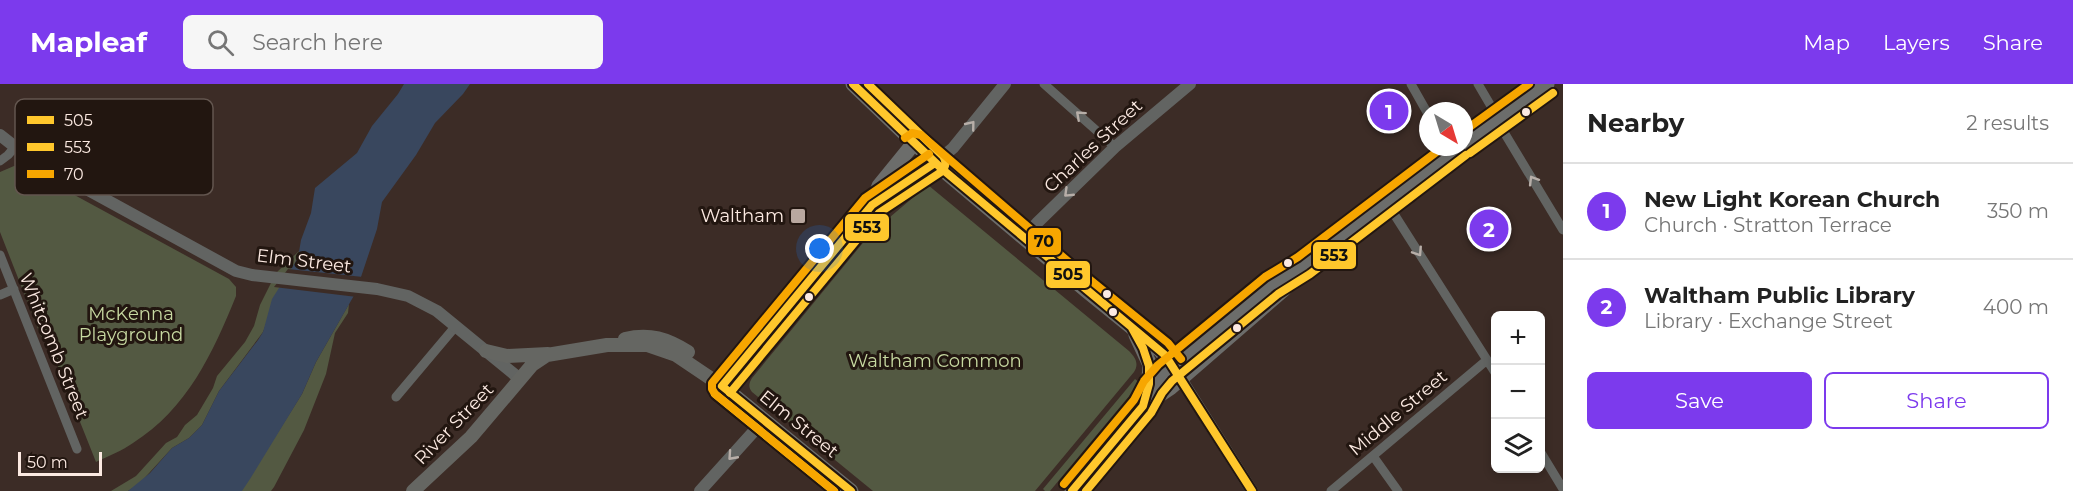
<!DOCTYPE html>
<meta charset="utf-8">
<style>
:root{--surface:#fff;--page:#f6f6f6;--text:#222;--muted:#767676;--line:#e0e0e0;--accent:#7c3aed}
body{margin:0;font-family:Montserrat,sans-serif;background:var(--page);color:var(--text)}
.controls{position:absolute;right:18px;bottom:18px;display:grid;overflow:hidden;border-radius:9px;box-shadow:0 3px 9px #0003}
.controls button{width:54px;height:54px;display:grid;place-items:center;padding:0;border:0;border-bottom:2px solid var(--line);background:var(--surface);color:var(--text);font:30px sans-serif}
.compass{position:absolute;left:1419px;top:18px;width:54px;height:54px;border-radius:50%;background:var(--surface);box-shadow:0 3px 9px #0003;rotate:142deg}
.scale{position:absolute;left:18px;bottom:15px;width:84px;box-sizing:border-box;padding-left:6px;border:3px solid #fceae2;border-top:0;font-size:16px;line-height:21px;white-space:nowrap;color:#fceae2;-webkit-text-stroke:4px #221610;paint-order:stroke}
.you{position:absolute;left:820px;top:165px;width:21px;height:21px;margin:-15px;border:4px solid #fff;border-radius:50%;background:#1a73e8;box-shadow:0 0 0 9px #1a73e833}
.badge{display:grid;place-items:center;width:39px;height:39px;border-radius:50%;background:var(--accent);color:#fff;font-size:20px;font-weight:700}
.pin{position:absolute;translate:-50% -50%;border:3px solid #fff;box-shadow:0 2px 6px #0006}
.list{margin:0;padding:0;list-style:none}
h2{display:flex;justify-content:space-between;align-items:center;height:78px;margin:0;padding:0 24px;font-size:26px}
h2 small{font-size:20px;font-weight:400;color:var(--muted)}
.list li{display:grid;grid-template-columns:39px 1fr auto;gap:18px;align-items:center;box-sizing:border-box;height:96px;padding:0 24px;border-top:2px solid var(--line)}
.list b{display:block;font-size:22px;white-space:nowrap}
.list p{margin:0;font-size:20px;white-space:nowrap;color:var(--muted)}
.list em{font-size:20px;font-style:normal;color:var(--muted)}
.actions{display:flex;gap:12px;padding:18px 24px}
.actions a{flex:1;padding:14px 0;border:2px solid var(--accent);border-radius:9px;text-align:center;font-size:21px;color:var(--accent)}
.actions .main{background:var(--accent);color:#fff}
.icon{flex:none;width:33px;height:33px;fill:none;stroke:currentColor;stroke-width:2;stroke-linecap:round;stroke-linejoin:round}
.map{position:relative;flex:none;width:1563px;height:407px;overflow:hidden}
header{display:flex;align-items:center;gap:36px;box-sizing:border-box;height:84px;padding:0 30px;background:var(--accent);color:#fff}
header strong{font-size:28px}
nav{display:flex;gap:33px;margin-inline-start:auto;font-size:21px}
.search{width:420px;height:54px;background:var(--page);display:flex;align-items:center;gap:15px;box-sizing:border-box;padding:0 21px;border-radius:9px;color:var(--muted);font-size:22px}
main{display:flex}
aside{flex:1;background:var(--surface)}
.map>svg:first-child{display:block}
.green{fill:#535942}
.water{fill:#39475e}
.pier{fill:#3c2c26}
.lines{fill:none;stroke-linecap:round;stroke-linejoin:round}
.minor{stroke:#626462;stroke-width:9}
.tertiary{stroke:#626462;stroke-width:12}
.secondary{stroke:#656662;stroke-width:14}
.primary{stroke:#6c6d6b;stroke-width:15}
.bus-1-casing{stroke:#221610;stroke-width:12}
.bus-2-casing{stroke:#221610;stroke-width:12}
.bus-3-casing{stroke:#221610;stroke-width:12}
.bus-1{stroke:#ffc72c;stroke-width:8}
.bus-2{stroke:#ffc72c;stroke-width:8}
.bus-3{stroke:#f7a600;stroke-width:8}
.oneway{stroke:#b7aea8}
.bus-dot{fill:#fceae2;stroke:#221610;stroke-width:2}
.poi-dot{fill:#b9a8a0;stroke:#221610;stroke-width:2}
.labels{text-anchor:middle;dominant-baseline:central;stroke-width:6;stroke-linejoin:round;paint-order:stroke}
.street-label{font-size:18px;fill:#fceae2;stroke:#221610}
.poi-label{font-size:18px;fill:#fceae2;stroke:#221610;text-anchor:end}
.park-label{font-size:18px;fill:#c7d9a1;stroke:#221610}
.key{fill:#221610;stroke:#63564f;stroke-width:1.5}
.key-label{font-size:16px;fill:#fceae2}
.line-badge{stroke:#221610;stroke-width:2}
.pale-badge-label{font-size:16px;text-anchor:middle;font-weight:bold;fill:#111}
</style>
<header>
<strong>Mapleaf</strong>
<div class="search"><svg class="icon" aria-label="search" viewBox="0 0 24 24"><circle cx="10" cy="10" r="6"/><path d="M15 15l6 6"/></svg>Search here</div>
<nav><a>Map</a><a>Layers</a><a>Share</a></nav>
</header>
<main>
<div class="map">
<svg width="1563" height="407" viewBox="0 0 1563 407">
<rect width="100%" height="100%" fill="#3c2c26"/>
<path class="green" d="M 14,82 L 23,83 L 229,195 L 236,203 L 236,212 C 213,269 187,325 133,359 C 122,367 108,372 96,378 L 47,255 L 42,255 L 0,148 L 0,88 Z
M 928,101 L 1129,267 C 1136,274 1139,280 1134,288 L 1035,407 L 873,407 L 752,308 C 748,303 749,299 752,294 L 871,149 Z
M 299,167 L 295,180 L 283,197 L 263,248 L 219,307 L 202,341 L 189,354 L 172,364 L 139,400 L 128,407 L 111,407 L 136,392 L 166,359 L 177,353 L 185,341 L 197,331 L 213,304 L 217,292 L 245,258 L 254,242 L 260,221 L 276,189 Z
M 349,220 L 348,229 L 335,249 L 326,290 L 304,346 L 274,403 L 271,407 L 241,407 L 302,310 L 316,278 Z
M 1135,295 L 1140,299 L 1050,407 L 1045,407 L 1043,405 Z"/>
<path class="water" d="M 404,0 L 470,0 L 463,10 L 435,39 L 416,71 L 382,118 L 377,145 L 356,208 L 316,278 L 302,310 L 250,395 L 242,407 L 128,407 L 150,389 L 172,364 L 189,354 L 202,341 L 219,307 L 258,256 L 263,248 L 272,215 L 298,174 L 301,156 L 311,129 L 315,104 L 357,69 L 372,42 L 398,10 Z"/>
<path class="pier" d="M 288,185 L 363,193 L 357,213 L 274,203 Z"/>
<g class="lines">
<path class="minor" d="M 1044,0 L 1115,63
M 1411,0 L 1428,30
M 1478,0 L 1498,34
M 1496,35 L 1563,146
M 0,77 L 8,71 L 14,64
M 1387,119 L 1496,290
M 0,171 L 77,365
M 0,211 L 14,205
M 396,313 L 455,243
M 1540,367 L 1563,405
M 1373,372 L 1398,407
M 1331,407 L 1487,276"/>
<path class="tertiary" d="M 0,51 L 28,73 L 236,187 L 252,191 L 377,205 L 408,212 L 437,227 L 520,295
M 935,79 L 953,64 L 1005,0
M 1024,154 L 1038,138 L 1115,63 L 1190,0
M 1181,295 L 1252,407
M 700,407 L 764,336"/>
<path class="secondary" d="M 625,255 C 650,249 667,255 688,268
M 486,267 L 507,272 L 548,270
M 413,407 L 471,353 L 532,281 L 547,271 L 607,261 L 647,261 L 676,271 L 722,302"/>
<path class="primary" d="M 853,0 L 942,85 L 1087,207 L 1161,267 L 1181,295
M 1464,60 L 1547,0
M 872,121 L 879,102 L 914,59
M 1136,251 L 1150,281 L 1148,307
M 1143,322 L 1170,304 L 1283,206 L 1300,188
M 851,407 L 722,302 L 872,121 L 935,79
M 1072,407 L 1143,322 L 1153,303 L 1165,289 L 1272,201 L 1304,182 L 1460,63"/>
<defs>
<path id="bus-1" d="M 853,0 L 942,85 L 1165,271 L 1252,407
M 722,302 L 872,121 L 935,79
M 722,302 L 851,407
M 1072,407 L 1143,322 L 1149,300 L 1149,282 L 1143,264 L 1132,244"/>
<path id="bus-2" d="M 1470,69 L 1553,9
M 730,309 L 879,129 L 941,88 C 946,83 947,78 943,72 L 868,0
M 715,310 L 834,407
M 1086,407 L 1151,329 L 1162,309 L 1172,297 L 1278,210 L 1310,190 L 1466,71"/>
<path id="bus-3" d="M 1464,47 L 1529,0
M 905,54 L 912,49 L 921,51 L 1078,186 L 1168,259 L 1181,275
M 1064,400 L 1134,316 L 1144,297 L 1158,281 L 1265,193 L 1298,173 L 1443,63
M 834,407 L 715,310 L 712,305 L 712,299 L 865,114 L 929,70"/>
</defs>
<use href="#bus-1" class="bus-1-casing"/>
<use href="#bus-2" class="bus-2-casing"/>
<use href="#bus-3" class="bus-3-casing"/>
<use href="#bus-1" class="bus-1"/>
<use href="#bus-2" class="bus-2"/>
<use href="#bus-3" class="bus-3"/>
</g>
<defs><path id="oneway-chevron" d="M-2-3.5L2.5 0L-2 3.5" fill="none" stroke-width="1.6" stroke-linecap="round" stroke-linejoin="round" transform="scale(1.5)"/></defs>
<g class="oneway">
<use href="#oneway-chevron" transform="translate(1080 31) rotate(-138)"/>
<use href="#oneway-chevron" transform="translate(971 41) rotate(-51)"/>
<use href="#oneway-chevron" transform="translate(1533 96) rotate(-121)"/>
<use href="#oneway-chevron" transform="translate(1068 109) rotate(136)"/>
<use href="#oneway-chevron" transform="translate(1418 168) rotate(57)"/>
<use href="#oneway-chevron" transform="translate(732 372) rotate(132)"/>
</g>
<g class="bus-dot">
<circle cx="1526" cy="28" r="5"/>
<circle cx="1288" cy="179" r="5"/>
<circle cx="1107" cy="210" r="5"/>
<circle cx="809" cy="213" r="5"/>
<circle cx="1113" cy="228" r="5"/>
<circle cx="1237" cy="244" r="5"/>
</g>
<rect class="poi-dot" x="790" y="124" width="16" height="16" rx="3"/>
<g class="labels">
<g class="street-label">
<text transform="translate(1093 62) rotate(-43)">Charles Street</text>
<text transform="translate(304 177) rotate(7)">Elm Street</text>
<text transform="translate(54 262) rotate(68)">Whitcomb Street</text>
<text transform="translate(1398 329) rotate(-40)">Middle Street</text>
<text transform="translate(454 340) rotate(-46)">River Street</text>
<text transform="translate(799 340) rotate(39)">Elm Street</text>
</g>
<g class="poi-label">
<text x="784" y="132">Waltham</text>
</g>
<g class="park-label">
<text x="131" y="230">McKenna<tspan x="131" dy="21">Playground</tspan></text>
<text x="935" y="277">Waltham Common</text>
</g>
</g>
<rect x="15" y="15" width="198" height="96" rx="9" class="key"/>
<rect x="27" y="32" width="27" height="8" fill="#ffc72c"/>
<rect x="27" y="59" width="27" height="8" fill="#ffc72c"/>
<rect x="27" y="86" width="27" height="8" fill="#f7a600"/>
<g class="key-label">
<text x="64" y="42">505</text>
<text x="64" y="69">553</text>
<text x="64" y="96">70</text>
</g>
<g class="line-badge">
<rect x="844" y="129" width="46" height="29" rx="6" fill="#ffc72c"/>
<rect x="1027" y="143" width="35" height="29" rx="6" fill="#f7a600"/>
<rect x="1312" y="157" width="45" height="29" rx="6" fill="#ffc72c"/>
<rect x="1045" y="176" width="46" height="29" rx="6" fill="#ffc72c"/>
</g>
<g class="pale-badge-label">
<text x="867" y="149">553</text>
<text x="1044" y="163">70</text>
<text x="1334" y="177">553</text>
<text x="1068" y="196">505</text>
</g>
</svg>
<div class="controls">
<button>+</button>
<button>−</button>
<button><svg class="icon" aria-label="layers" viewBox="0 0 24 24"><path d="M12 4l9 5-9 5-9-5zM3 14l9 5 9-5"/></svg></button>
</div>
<svg class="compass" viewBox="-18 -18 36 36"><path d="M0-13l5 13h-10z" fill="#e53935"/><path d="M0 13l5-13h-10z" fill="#767676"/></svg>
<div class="scale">50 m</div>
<div class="you"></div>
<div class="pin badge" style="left:1389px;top:27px">1</div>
<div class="pin badge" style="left:1489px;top:145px">2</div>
</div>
<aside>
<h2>Nearby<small>2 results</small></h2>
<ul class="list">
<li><span class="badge">1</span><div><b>New Light Korean Church</b><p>Church · Stratton Terrace</p></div><em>350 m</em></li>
<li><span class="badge">2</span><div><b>Waltham Public Library</b><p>Library · Exchange Street</p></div><em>400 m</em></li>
</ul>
<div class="actions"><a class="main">Save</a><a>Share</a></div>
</aside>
</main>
